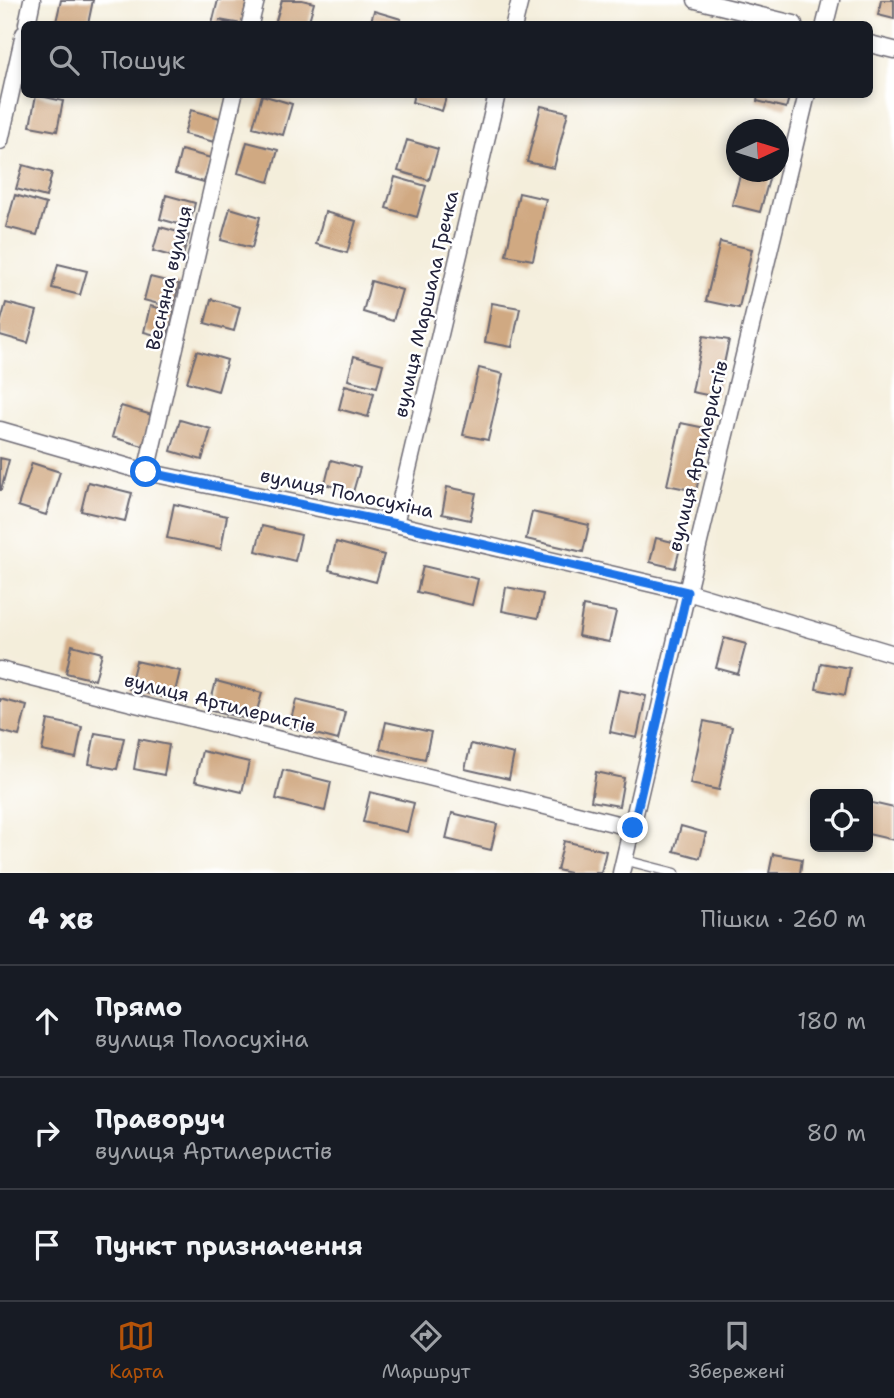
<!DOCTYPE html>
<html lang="uk">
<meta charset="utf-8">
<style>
:root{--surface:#171b24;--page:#242831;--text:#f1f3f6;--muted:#9ea1a6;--line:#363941;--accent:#b45309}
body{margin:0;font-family:"Shantell Sans",sans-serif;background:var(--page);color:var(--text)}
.controls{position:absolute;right:21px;bottom:21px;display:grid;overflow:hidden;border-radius:10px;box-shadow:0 4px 10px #0003}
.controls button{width:63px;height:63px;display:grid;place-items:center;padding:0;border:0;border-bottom:2px solid var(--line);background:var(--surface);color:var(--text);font:35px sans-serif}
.compass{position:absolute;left:726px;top:119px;width:63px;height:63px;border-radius:50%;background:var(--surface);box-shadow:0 4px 10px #0003;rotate:86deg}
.stop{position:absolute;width:21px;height:21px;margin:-16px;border:5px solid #1a73e8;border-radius:50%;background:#fff}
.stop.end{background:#1a73e8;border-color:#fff;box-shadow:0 2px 7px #0008}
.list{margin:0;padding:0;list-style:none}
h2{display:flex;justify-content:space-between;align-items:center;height:91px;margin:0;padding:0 28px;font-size:30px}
h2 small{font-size:23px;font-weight:400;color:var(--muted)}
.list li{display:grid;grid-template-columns:46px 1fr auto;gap:21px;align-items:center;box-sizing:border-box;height:112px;padding:0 28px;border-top:2px solid var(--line)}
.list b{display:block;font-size:26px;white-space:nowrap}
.list p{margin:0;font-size:23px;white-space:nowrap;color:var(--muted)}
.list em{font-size:23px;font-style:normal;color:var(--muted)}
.icon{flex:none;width:38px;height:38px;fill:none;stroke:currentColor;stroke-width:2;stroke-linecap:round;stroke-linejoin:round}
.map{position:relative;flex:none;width:894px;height:873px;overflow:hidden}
.search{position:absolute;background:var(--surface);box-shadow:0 4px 10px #0003;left:21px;right:21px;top:21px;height:77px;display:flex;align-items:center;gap:18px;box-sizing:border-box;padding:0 24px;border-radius:10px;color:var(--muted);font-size:26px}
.sheet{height:427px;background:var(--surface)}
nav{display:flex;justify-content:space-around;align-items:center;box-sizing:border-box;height:98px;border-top:2px solid var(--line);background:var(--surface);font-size:19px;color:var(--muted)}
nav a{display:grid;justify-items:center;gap:4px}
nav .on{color:var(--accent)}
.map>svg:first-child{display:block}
.building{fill:#d0a982}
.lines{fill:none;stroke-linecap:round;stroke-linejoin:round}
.lane-casing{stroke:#6c6973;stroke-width:11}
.street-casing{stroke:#6c6973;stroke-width:19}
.lane{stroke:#fff;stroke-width:8}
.street{stroke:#fff;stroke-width:16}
.route{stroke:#1a73e8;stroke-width:9}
.labels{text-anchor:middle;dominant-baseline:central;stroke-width:5;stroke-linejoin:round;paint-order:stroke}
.street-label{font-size:19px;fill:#22223b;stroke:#fff}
</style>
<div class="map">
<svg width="894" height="873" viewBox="0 0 894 873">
<rect width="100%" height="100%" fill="#fff"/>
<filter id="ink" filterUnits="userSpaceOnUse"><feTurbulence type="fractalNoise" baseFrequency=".0143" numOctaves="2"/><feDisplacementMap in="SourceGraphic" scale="14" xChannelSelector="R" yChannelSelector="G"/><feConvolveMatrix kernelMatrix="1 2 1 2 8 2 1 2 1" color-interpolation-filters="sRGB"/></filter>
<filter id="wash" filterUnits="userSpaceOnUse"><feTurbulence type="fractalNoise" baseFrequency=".00686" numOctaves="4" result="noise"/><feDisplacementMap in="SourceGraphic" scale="28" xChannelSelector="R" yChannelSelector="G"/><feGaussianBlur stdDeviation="1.57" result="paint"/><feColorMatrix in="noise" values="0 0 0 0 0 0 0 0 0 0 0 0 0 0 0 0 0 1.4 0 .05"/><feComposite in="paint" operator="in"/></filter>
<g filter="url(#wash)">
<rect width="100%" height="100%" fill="#f4eedb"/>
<g id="blocks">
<path class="building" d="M 61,0 L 93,0 L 88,24 L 67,24 L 56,22 Z
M 218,0 L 247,0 L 242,24 L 219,20 L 231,24 L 212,24 Z
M 282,0 L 302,0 L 314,3 L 308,24 L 275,24 Z
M 881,0 L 894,0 L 894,19 L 878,15 Z
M 374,11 L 401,19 L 400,24 L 370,24 Z
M 414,94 L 447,94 L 442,111 L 412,102 Z
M 758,94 L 790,94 L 786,108 L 757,101 Z
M 36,95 L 63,101 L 57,131 L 30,126 Z
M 262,95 L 292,104 L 283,135 L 253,127 Z
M 541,106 L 568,112 L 554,168 L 527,162 Z
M 191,110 L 220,118 L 214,142 L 184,134 Z
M 407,140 L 438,149 L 429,180 L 398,171 Z
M 247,142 L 278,150 L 269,182 L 238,173 Z
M 181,150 L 211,158 L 204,182 L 175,174 Z
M 23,165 L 52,173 L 46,197 L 16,189 Z
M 741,172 L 771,172 L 760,212 L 732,205 Z
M 395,177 L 426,186 L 417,217 L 386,208 Z
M 519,193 L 546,199 L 533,260 L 506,255 Z
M 15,195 L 46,204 L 37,235 L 6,227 Z
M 166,195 L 195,203 L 189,227 L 160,219 Z
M 230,208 L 260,217 L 252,248 L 221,240 Z
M 325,212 L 356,221 L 347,253 L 316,244 Z
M 160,227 L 189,235 L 182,259 L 153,251 Z
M 720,242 L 752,249 L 739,308 L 706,301 Z
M 58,264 L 87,271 L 80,295 L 52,288 Z
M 150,277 L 179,284 L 173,308 L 144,300 Z
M 371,281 L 402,290 L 393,321 L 363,312 Z
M 211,299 L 240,307 L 234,331 L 205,323 Z
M 6,303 L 37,311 L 28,343 L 0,335 L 0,324 Z
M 492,303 L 520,308 L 512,347 L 485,342 Z
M 150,306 L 174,312 L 167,338 L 144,332 Z
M 703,336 L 729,340 L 717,397 L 692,392 Z
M 197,351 L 227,360 L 218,391 L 187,382 Z
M 354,356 L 383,364 L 377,387 L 348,380 Z
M 479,368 L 503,374 L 488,440 L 463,435 Z
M 345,385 L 374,393 L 368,417 L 339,409 Z
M 121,406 L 152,415 L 143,446 L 112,437 Z
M 180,420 L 211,429 L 202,460 L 171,451 Z
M 681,423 L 710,429 L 696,491 L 667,485 Z
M 0,458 L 9,460 L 1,490 L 0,490 Z
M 331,460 L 360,468 L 353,492 L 325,484 Z
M 32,463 L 60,472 L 46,515 L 18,506 Z
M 88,482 L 132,493 L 125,521 L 81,511 Z
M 447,487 L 476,493 L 470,520 L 442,514 Z
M 174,504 L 227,516 L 221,549 L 167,538 Z
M 532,512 L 589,525 L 583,552 L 526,539 Z
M 262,526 L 301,535 L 295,561 L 256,551 Z
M 656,538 L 681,544 L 675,568 L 650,562 Z
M 336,542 L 384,555 L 376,582 L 329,570 Z
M 423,566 L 478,579 L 472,605 L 417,592 Z
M 506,587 L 543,594 L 538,618 L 502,611 Z
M 583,606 L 616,612 L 609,642 L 578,636 Z
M 724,638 L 746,644 L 738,674 L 716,668 Z
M 72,645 L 102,653 L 95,680 L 66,673 Z
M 136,661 L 180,671 L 173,700 L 129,689 Z
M 821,663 L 850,668 L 845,695 L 816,689 Z
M 216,681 L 262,693 L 254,721 L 209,709 Z
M 619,690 L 646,696 L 637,738 L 610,732 Z
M 0,699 L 27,706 L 19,736 L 0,731 Z
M 296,700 L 345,712 L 338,740 L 289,727 Z
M 48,720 L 82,727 L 76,758 L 42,751 Z
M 704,721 L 732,727 L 719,790 L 690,784 Z
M 386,722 L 431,732 L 425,759 L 380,749 Z
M 95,733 L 124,738 L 117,769 L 89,764 Z
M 139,739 L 169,745 L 164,775 L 134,769 Z
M 471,744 L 514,754 L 509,779 L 465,769 Z
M 202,751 L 249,762 L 242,792 L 195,781 Z
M 283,770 L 331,782 L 325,811 L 276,799 Z
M 596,772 L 624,778 L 619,806 L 591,801 Z
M 370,792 L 414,803 L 407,832 L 363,822 Z
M 868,802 L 894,808 L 894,840 L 868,834 Z
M 452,813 L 497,824 L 491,850 L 446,839 Z
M 681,826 L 706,833 L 700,858 L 674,851 Z
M 564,841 L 606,851 L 601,873 L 570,873 L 557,870 Z
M 773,854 L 802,859 L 800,873 L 769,873 Z"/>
</g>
</g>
<g filter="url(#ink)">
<use href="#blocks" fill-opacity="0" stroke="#6c6973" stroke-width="2"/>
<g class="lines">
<defs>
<path id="lane" d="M 624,860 L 675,873"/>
<path id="street" d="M 696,0 L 794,24
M 27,24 L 32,0
M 250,24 L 256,0
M 514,24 L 520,0
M 825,24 L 831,0
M 870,44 L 894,50
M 0,141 L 24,34
M 0,430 L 146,472 L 395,524 L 687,592 L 894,654
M 146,472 L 234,94
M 395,524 L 497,94
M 0,670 L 633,828
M 621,873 L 687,592 L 807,94"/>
</defs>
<use href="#lane" class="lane-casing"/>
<use href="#street" class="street-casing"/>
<use href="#lane" class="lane"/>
<use href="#street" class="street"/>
</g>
</g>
<g class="lines" filter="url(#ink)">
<path class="route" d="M 146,472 L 396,524 L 687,592 L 633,828"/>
</g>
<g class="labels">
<g class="street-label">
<text transform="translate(169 278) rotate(-77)">Весняна вулиця</text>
<text transform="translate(426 304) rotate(-77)">вулиця Маршала Гречка</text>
<text transform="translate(698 456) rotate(-76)">вулиця Артилеристів</text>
<text transform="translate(347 493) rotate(12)">вулиця Полосухіна</text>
<text transform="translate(220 703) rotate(14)">вулиця Артилеристів</text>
</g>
</g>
</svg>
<div class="controls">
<button><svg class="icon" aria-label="locate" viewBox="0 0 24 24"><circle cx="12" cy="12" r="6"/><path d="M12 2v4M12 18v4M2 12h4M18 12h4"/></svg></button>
</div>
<svg class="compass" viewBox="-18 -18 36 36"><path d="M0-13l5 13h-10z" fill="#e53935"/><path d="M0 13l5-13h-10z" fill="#9ea1a6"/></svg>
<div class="stop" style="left:146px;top:472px"></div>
<div class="stop end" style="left:633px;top:828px"></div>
<div class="search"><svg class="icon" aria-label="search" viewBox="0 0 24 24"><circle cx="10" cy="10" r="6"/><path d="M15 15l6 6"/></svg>Пошук</div>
</div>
<section class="sheet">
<h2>4 хв<small>Пішки · 260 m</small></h2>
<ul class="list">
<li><svg class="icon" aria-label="ahead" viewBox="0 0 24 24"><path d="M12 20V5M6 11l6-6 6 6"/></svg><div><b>Прямо</b><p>вулиця Полосухіна</p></div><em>180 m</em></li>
<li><svg class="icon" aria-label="right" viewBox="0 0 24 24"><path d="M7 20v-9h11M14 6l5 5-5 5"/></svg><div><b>Праворуч</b><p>вулиця Артилеристів</p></div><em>80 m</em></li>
<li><svg class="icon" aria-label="arrive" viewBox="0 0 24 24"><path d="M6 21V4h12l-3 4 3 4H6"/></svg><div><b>Пункт призначення</b></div></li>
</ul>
</section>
<nav>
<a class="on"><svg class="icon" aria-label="map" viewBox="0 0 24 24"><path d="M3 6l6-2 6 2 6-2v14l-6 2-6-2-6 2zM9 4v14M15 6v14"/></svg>Карта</a>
<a><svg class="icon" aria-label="directions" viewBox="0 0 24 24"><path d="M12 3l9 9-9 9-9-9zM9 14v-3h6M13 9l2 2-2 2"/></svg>Маршрут</a>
<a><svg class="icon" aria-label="saved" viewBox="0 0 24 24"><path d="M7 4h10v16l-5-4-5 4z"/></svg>Збережені</a>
</nav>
